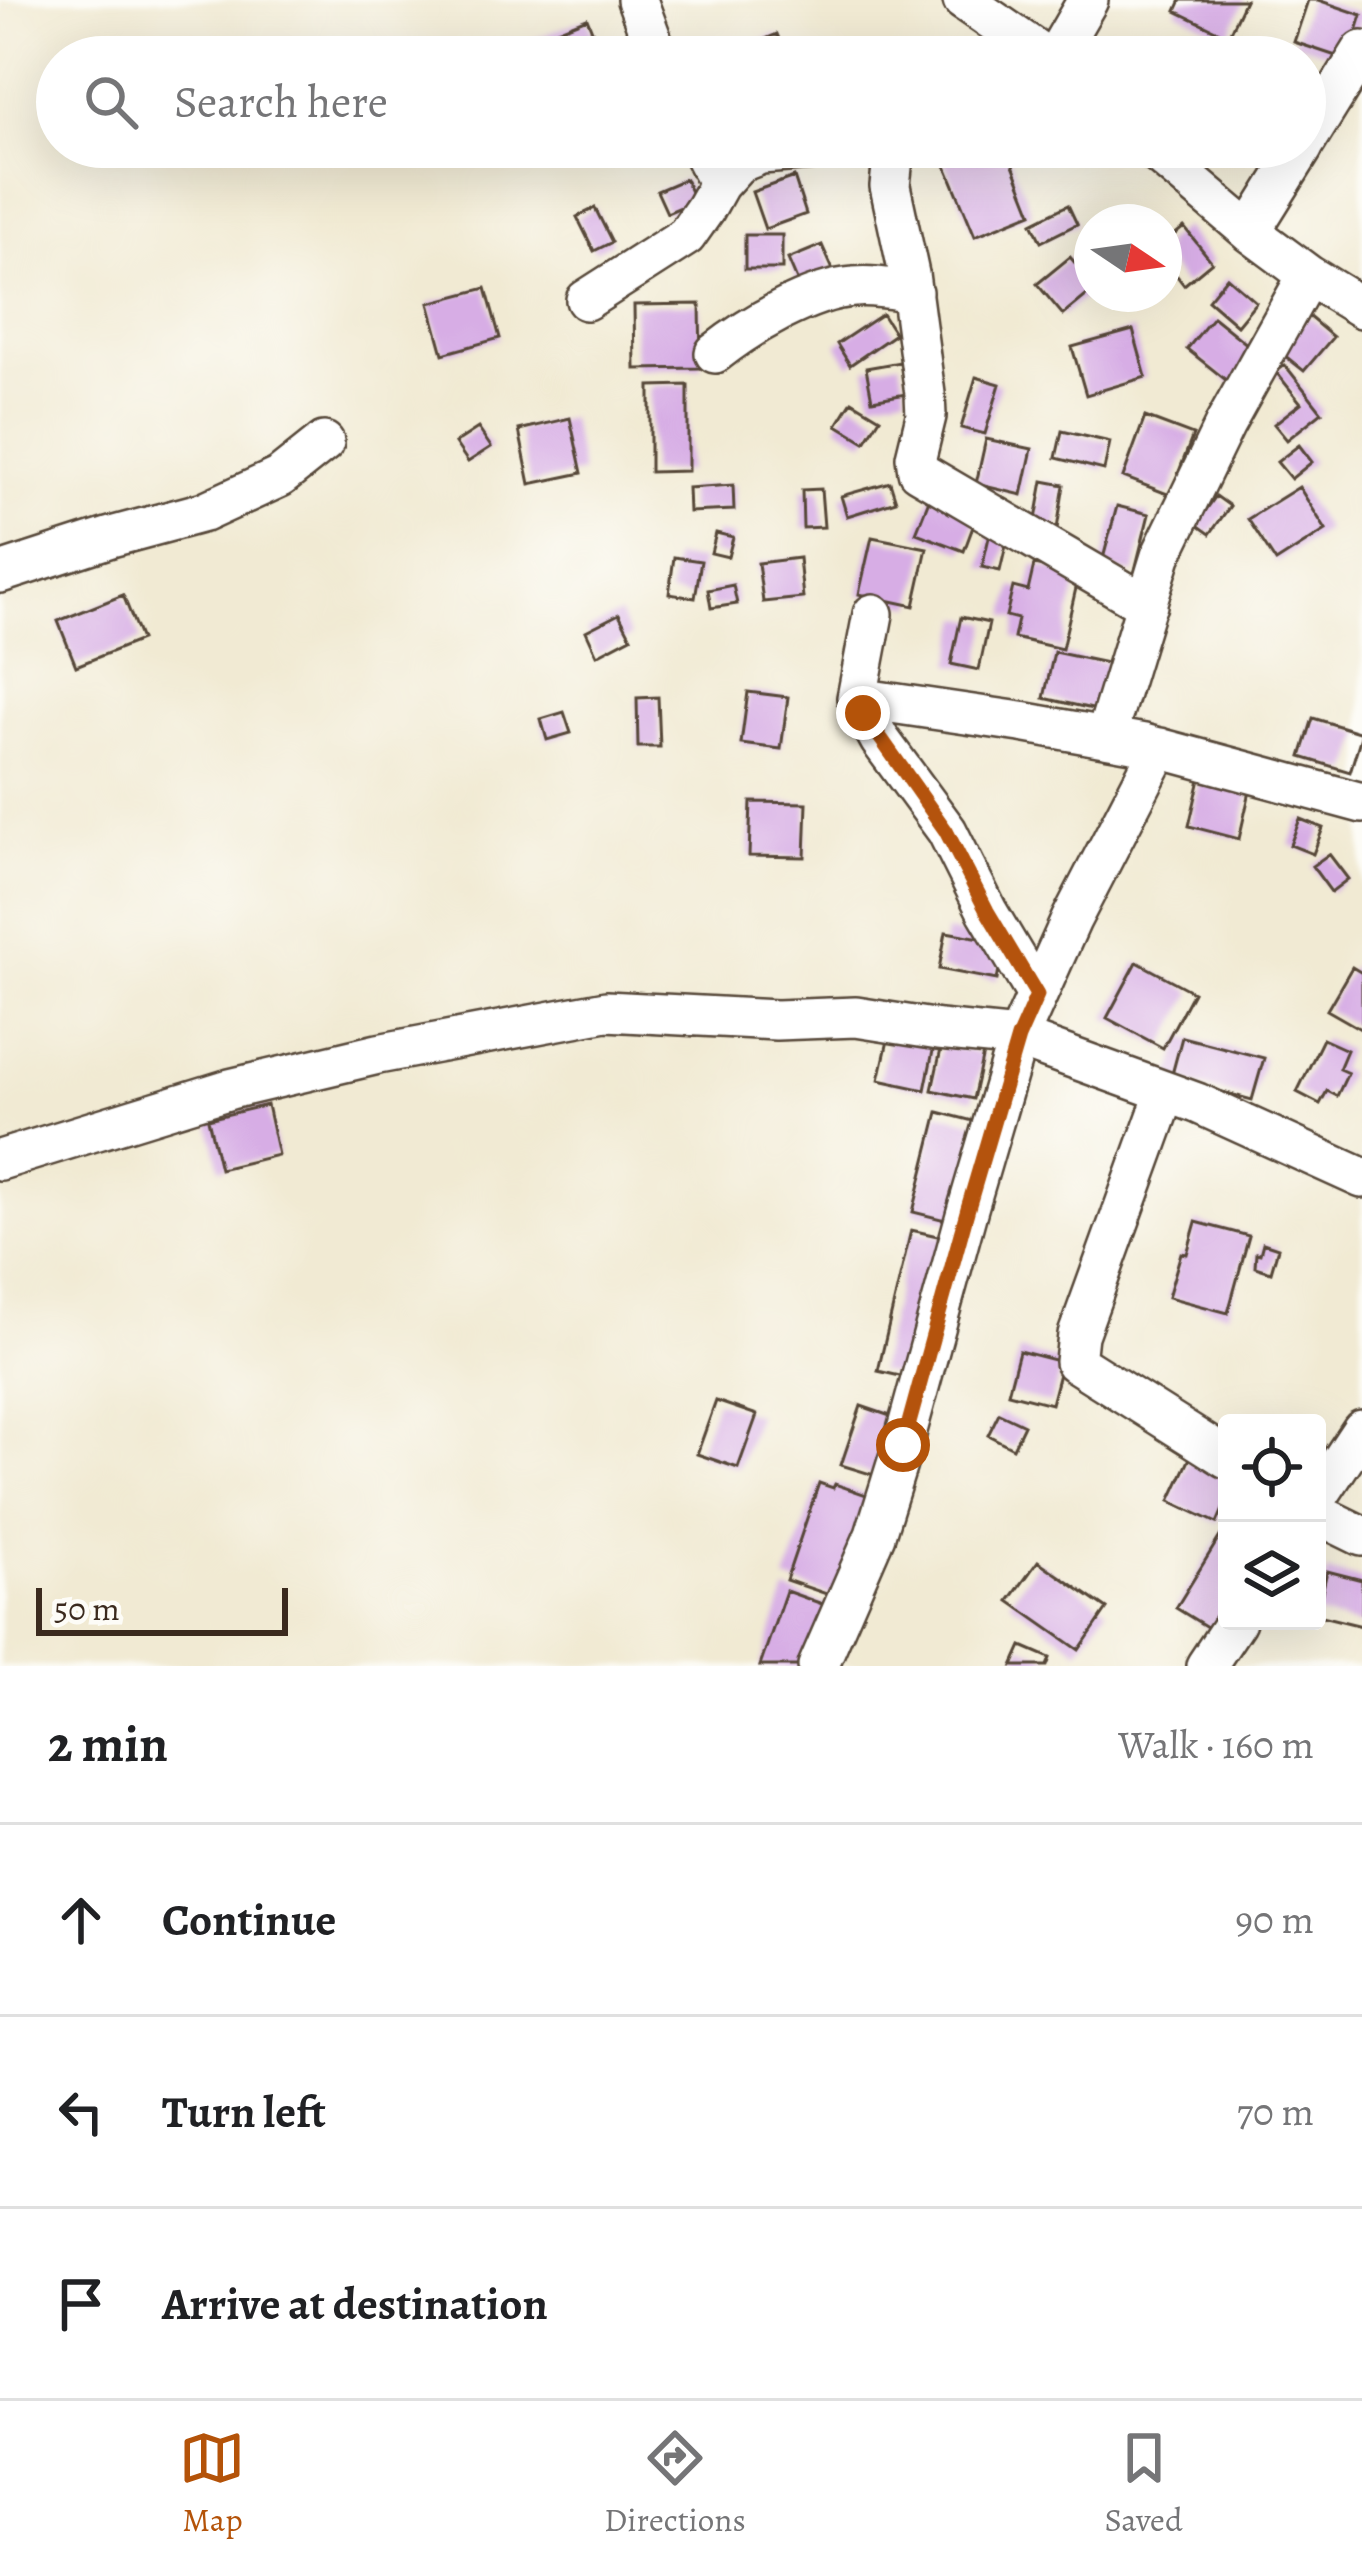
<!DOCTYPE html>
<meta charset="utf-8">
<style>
:root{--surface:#fff;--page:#f2f2f2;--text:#202124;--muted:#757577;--line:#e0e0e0;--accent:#b45309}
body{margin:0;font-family:Alegreya,serif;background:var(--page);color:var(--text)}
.controls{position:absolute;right:36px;bottom:36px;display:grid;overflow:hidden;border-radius:12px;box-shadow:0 12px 48px #0002}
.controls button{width:108px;height:108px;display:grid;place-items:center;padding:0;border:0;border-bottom:3px solid var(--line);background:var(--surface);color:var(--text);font:60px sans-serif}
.compass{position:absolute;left:1074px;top:204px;width:108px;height:108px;border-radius:50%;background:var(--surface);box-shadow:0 12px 48px #0002;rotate:103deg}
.scale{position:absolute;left:36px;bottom:30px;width:252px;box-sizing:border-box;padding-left:12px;border:6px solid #3b2a1e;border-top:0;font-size:33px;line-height:42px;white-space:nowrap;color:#3b2a1e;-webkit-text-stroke:9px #fdfcf7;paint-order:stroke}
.stop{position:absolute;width:36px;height:36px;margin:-27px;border:9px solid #b45309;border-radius:50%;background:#fff}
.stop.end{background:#b45309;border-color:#fff;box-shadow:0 3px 12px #0008}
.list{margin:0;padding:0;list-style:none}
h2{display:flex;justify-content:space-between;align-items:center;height:156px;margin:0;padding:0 48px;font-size:51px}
h2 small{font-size:39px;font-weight:400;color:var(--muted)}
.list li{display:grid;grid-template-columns:78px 1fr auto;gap:36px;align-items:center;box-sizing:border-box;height:192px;padding:0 48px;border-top:3px solid var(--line)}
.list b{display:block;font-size:45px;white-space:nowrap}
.list em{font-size:39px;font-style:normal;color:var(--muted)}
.icon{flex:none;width:66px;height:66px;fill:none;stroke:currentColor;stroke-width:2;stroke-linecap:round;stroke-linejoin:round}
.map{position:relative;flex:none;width:1362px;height:1666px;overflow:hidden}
.search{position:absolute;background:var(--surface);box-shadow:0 12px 48px #0002;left:36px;right:36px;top:36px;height:132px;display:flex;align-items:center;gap:30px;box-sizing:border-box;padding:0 42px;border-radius:66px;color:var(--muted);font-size:45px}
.sheet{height:732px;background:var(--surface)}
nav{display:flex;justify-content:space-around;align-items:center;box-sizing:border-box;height:168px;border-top:3px solid var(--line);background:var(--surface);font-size:33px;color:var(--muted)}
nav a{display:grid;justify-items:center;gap:6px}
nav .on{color:var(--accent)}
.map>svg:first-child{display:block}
.building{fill:#d7ade5}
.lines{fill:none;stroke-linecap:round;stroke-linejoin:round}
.minor-casing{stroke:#564739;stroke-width:44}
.minor{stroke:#fff;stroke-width:39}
.route{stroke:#b45309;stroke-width:15}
</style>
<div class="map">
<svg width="1362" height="1666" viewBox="0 0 1362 1666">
<rect width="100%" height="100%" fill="#fdfcf7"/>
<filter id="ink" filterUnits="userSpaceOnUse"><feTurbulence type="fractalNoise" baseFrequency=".00833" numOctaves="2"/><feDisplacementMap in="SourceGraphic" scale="24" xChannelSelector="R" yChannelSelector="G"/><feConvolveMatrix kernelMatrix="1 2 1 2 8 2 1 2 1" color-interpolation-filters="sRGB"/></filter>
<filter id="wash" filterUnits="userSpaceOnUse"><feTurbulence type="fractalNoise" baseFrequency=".004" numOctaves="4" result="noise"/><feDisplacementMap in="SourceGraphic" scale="48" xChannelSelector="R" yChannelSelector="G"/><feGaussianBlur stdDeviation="2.7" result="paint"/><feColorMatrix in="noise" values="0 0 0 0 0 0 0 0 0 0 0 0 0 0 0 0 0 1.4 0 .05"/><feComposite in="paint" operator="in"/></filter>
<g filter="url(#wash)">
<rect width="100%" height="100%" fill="#f1ead3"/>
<g id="blocks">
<path class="building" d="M 1181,0 L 1245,0 L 1228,36 L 1176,11 Z
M 1308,0 L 1318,0 L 1362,15 L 1348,60 L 1294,42 Z
M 587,18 L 601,53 L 590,57 L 527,57 L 522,44 Z
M 777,34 L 787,57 L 724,57 Z
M 957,147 L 1006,147 L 1032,213 L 975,236 L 941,154 Z
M 794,177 L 806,214 L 765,229 L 752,192 Z
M 685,179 L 695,201 L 667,213 L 657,191 Z
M 1068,205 L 1077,224 L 1041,242 L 1032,223 Z
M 595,208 L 612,242 L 594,251 L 577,217 Z
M 1184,227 L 1212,262 L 1184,285 L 1164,259 L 1164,243 Z
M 745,235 L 782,235 L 782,269 L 745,269 Z
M 822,245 L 837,279 L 803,294 L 788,259 Z
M 1070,257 L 1092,283 L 1092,291 L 1063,315 L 1037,284 Z
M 1227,277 L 1256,302 L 1237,325 L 1208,300 Z
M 486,288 L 500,338 L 443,354 L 429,303 Z
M 700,304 L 701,368 L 635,369 L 634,305 Z
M 882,314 L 895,334 L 850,365 L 837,344 Z
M 1308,316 L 1333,337 L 1304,371 L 1279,351 Z
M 1213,317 L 1258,353 L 1232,385 L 1187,349 Z
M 1133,330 L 1146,377 L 1086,395 L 1072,347 Z
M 900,362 L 906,394 L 872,400 L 866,368 Z
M 1285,365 L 1322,412 L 1287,440 L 1274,424 L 1301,403 L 1276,372 Z
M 976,377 L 1000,384 L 985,434 L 961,428 Z
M 688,385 L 688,471 L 650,472 L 650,386 Z
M 852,401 L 880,418 L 865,442 L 837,425 Z
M 1145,417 L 1193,435 L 1170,495 L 1123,477 Z
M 570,418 L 582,473 L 530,484 L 519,430 Z
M 478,428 L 491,447 L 468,462 L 455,443 Z
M 1062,431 L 1110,442 L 1104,470 L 1056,458 Z
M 986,439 L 1032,449 L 1022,495 L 976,484 Z
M 1299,445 L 1312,462 L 1291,479 L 1277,462 Z
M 1043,481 L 1064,485 L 1057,529 L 1035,525 Z
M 890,482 L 896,501 L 847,516 L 841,496 Z
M 733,485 L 734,510 L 689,512 L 688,488 Z
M 1299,487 L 1326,530 L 1276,562 L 1248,519 Z
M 821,489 L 824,527 L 803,528 L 802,490 Z
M 931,495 L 978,513 L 964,551 L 916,533 Z
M 1216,496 L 1230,506 L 1210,534 L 1196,524 Z
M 1117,506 L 1149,514 L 1134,574 L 1101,566 Z
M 991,529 L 1009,533 L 1000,571 L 982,567 Z
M 716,533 L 733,537 L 728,557 L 711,553 Z
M 872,537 L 927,548 L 914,606 L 859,594 Z
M 674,557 L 701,561 L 695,598 L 669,594 Z
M 799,558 L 803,598 L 763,602 L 758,563 Z
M 1034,565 L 1079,575 L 1062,649 L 1014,638 L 1018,619 L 1006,616 L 1013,587 L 1028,591 Z
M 733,585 L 737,604 L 711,608 L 708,590 Z
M 123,595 L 141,640 L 76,666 L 58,621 Z
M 619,614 L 631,637 L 597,655 L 586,631 Z
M 961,617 L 989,623 L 979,670 L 951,664 Z
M 1054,652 L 1111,664 L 1101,711 L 1044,698 Z
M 748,692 L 788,697 L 781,749 L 741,744 Z
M 658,697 L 660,747 L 638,747 L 637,698 Z
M 564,712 L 571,733 L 547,740 L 541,719 Z
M 1313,718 L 1362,733 L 1350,772 L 1301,757 Z
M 1200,779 L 1250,791 L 1239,839 L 1189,826 Z
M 751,802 L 807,803 L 805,857 L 749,856 Z
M 1300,819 L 1323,828 L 1313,854 L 1290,845 Z
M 1329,854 L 1348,879 L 1331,892 L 1312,866 Z
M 946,932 L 1004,942 L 997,980 L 939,969 Z
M 1137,962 L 1193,992 L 1163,1048 L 1107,1018 Z
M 1352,967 L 1362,973 L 1362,1030 L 1327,1010 Z
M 889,1036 L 934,1046 L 925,1090 L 879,1080 Z
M 1182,1037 L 1264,1058 L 1252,1100 L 1171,1078 Z
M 1323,1039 L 1347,1050 L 1339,1069 L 1348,1073 L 1337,1096 L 1327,1091 L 1320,1104 L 1297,1092 Z
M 942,1045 L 983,1054 L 973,1099 L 932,1090 Z
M 267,1105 L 278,1155 L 220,1169 L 208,1119 Z
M 938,1112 L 981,1123 L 957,1223 L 913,1212 Z
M 1196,1222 L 1249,1236 L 1228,1313 L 1168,1297 L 1181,1253 L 1187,1254 Z
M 911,1230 L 955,1240 L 922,1381 L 878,1371 Z
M 1263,1243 L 1278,1248 L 1271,1272 L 1255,1267 L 1256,1253 L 1260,1254 Z
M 1019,1351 L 1062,1362 L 1051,1404 L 1008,1393 Z
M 716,1401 L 757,1415 L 738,1468 L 697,1454 Z
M 861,1406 L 908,1422 L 890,1480 L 841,1465 Z
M 999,1413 L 1024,1425 L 1013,1448 L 988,1435 Z
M 1190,1458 L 1227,1475 L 1227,1500 L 1217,1523 L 1170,1501 Z
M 819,1483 L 833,1488 L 835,1484 L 884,1501 L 835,1597 L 786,1580 Z
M 1227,1525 L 1227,1624 L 1220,1635 L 1176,1608 Z
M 1038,1561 L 1107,1609 L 1079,1650 L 1009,1601 Z
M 1327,1571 L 1362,1580 L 1362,1626 L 1317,1615 Z
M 786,1591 L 839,1610 L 819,1666 L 760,1666 Z
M 1022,1646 L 1050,1658 L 1047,1666 L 1013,1666 Z"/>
</g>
</g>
<g filter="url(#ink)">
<use href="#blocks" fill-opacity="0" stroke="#564739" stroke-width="3"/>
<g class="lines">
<defs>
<path id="minor" d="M 637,0 L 658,57
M 963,0 L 1046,57
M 1055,57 L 1088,0
M 1305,143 L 1362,51
M 700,147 L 719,184
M 904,147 L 893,158 L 890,186 L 909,274 L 925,394 L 926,416 L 916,457 L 918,471 L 1147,605
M 1150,147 L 1250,232 L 1308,275 L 1362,308
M 1250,232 L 1303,147
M 586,300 L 686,236 L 705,209 L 719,184 L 738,163 L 761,154 L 851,147
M 715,353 C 749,326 809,290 854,287 C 873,285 892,289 912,292
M 0,573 L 111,537 L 204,512 L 280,477 L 324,442
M 873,614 L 857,698 L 880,740 L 947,831 L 987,911 L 1037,995
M 857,698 L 1021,722 L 1144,744 L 1362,803
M 1106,736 L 1161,556 L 1225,424 L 1308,275
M 1166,1092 L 1078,1335 L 1075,1362 L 1227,1458
M 0,1160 L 230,1089 L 378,1054 L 606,1011 L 776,1020 L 856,1017 L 939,1030 L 1018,1038 L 1197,1103 L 1362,1178
M 1317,1498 L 1362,1430
M 1317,1514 L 1362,1536
M 818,1666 L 875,1535 L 903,1445 L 968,1208 L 1018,1038 L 1071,920 L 1160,748
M 1206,1666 L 1236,1621"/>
</defs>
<use href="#minor" class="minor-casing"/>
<use href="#minor" class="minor"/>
</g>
</g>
<g class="lines" filter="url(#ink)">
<path class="route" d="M 863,713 L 946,831 L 987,911 L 1037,995 L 1018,1038 L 968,1208 L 903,1445"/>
</g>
</svg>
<div class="controls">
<button><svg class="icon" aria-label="locate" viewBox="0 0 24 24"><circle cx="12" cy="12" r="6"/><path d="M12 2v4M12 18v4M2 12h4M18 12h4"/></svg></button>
<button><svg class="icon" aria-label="layers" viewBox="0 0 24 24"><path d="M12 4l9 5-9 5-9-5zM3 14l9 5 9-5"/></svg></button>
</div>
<svg class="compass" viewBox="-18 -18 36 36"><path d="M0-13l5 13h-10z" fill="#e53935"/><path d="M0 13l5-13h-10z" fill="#757577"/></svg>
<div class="scale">50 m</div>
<div class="stop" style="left:903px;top:1445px"></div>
<div class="stop end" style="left:863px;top:713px"></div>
<div class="search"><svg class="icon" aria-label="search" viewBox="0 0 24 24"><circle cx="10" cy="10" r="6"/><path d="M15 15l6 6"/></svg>Search here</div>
</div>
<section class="sheet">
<h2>2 min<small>Walk · 160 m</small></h2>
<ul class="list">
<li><svg class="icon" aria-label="ahead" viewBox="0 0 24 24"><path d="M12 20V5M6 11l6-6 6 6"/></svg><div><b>Continue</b></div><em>90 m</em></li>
<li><svg class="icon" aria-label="left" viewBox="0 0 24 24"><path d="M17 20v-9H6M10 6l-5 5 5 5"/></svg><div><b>Turn left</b></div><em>70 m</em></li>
<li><svg class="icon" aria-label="arrive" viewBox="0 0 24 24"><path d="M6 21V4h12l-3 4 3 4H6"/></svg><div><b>Arrive at destination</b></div></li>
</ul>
</section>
<nav>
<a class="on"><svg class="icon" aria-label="map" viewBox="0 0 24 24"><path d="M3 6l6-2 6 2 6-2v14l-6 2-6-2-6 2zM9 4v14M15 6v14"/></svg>Map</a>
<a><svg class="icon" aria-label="directions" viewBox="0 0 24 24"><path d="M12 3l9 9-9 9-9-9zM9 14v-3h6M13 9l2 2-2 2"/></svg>Directions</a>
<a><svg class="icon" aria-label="saved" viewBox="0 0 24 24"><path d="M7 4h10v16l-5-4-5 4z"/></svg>Saved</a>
</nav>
